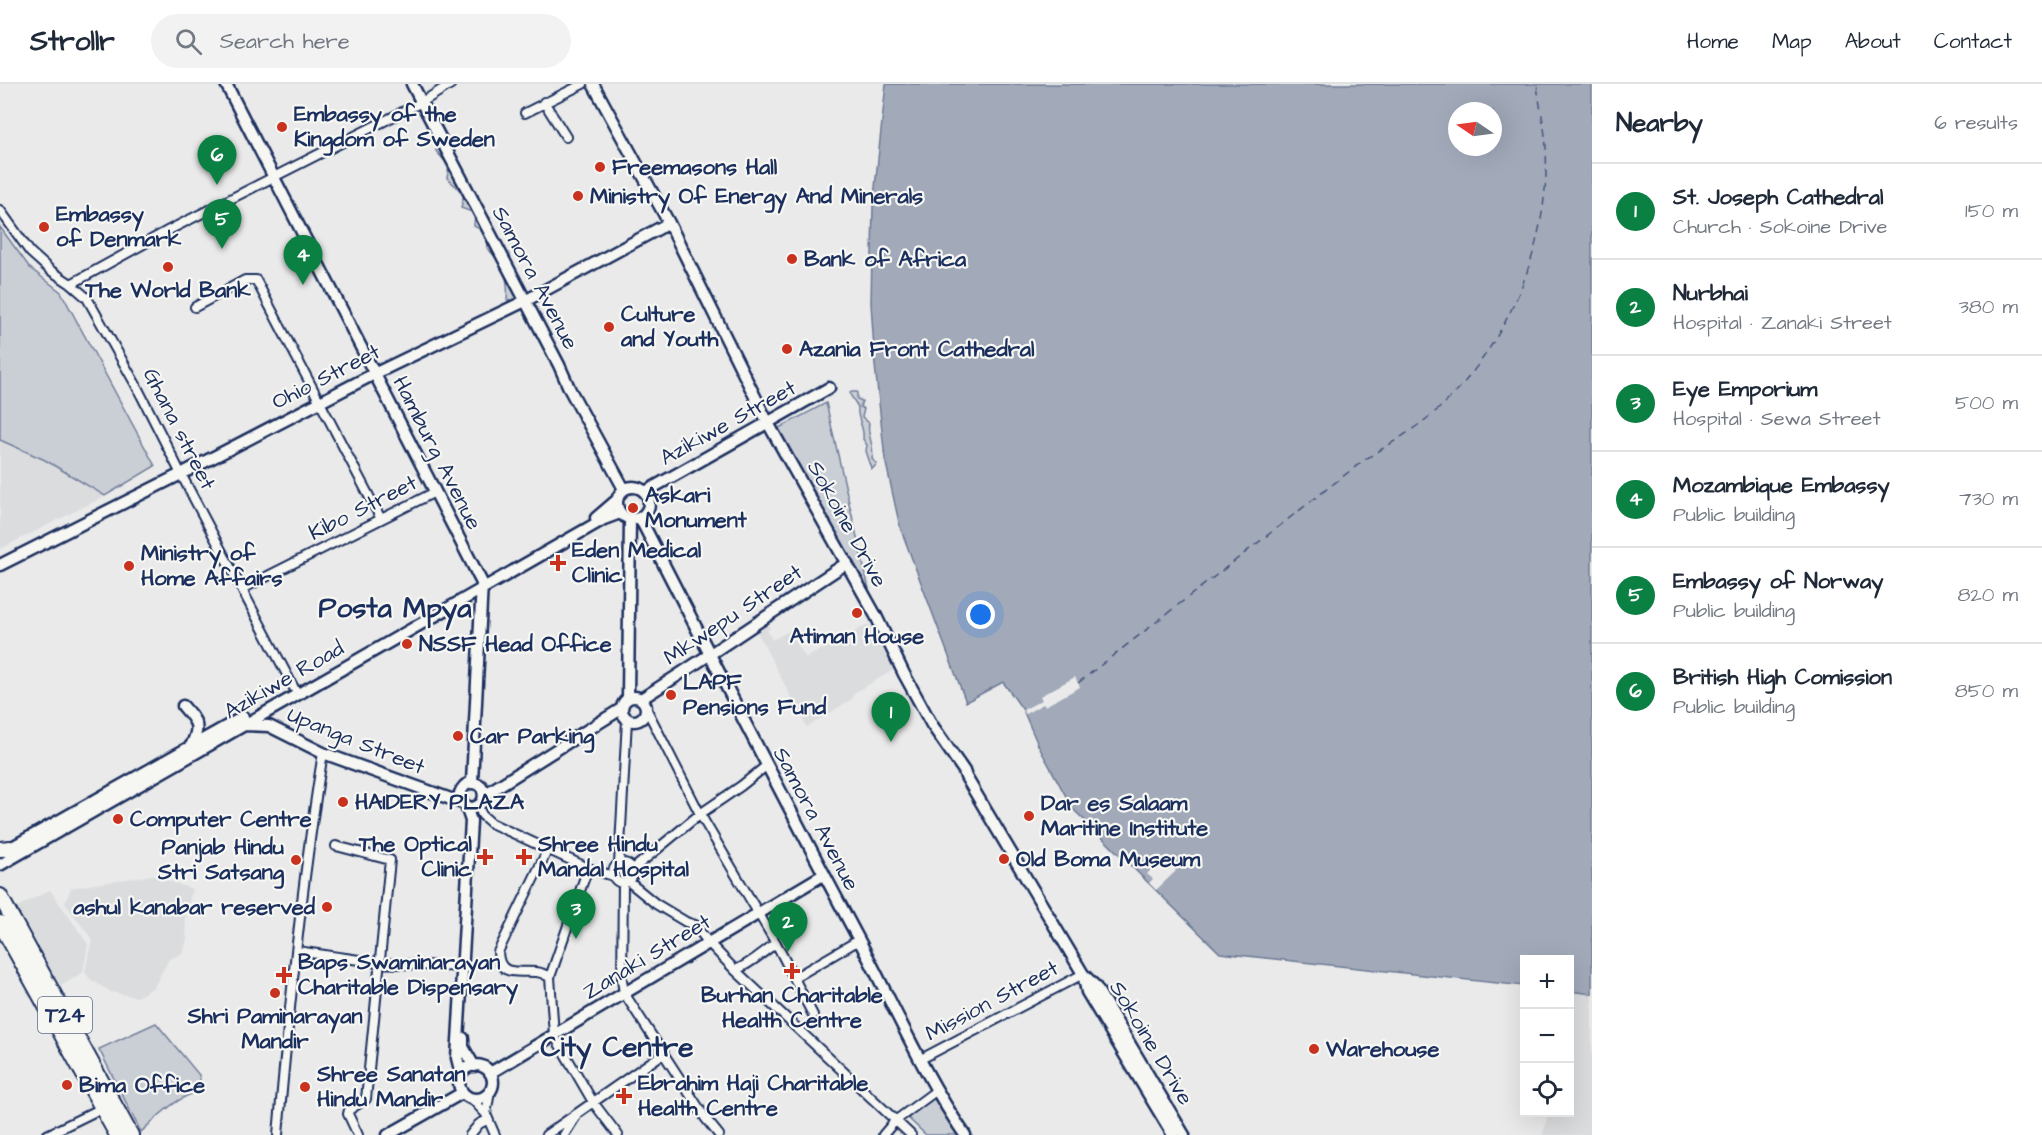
<!DOCTYPE html>
<meta charset="utf-8">
<style>
:root{--surface:#fff;--page:#f2f2f3;--text:#1f2937;--muted:#747a83;--line:#e0e1e3;--accent:#0b8043}
body{margin:0;font-family:"Architects Daughter",sans-serif;background:var(--page);color:var(--text)}
.controls{position:absolute;right:18px;bottom:18px;display:grid;overflow:hidden;border-radius:0px;box-shadow:0 6px 24px #0002}
.controls button{width:54px;height:54px;display:grid;place-items:center;padding:0;border:0;border-bottom:2px solid var(--line);background:var(--surface);color:var(--text);font:30px sans-serif}
.compass{position:absolute;left:1448px;top:18px;width:54px;height:54px;border-radius:50%;background:var(--surface);box-shadow:0 6px 24px #0002;rotate:283deg}
.you{position:absolute;left:981px;top:531px;width:21px;height:21px;margin:-15px;border:4px solid #fff;border-radius:50%;background:#1a73e8;box-shadow:0 0 0 9px #1a73e833}
.badge{display:grid;place-items:center;width:39px;height:39px;border-radius:50%;background:var(--accent);color:#fff;font-size:20px;font-weight:700}
.pin{position:absolute;translate:-50% -50px;filter:drop-shadow(0 2px 3px #0008)}
.pin::after{content:'';position:absolute;top:32px;width:21px;height:18px;background:inherit;clip-path:polygon(0 0,100% 0,50% 100%)}
.list{margin:0;padding:0;list-style:none}
h2{display:flex;justify-content:space-between;align-items:center;height:78px;margin:0;padding:0 24px;font-size:26px}
h2 small{font-size:20px;font-weight:400;color:var(--muted)}
.list li{display:grid;grid-template-columns:39px 1fr auto;gap:18px;align-items:center;box-sizing:border-box;height:96px;padding:0 24px;border-top:2px solid var(--line)}
.list b{display:block;font-size:22px;white-space:nowrap}
.list p{margin:0;font-size:20px;white-space:nowrap;color:var(--muted)}
.list em{font-size:20px;font-style:normal;color:var(--muted)}
.icon{flex:none;width:33px;height:33px;fill:none;stroke:currentColor;stroke-width:2;stroke-linecap:round;stroke-linejoin:round}
.map{position:relative;flex:none;width:1592px;height:1051px;overflow:hidden}
header{display:flex;align-items:center;gap:36px;box-sizing:border-box;height:84px;padding:0 30px;background:var(--surface);border-bottom:2px solid var(--line)}
header strong{font-size:28px}
nav{display:flex;gap:33px;margin-inline-start:auto;font-size:21px}
.search{width:420px;height:54px;background:var(--page);display:flex;align-items:center;gap:15px;box-sizing:border-box;padding:0 21px;border-radius:33px;color:var(--muted);font-size:22px}
main{display:flex}
aside{flex:1;background:var(--surface)}
.map>svg:first-child{display:block}
.built{fill:#dadcde}
.green{fill:#caced5;stroke:#727e9a;stroke-width:1.5}
.water{fill:#a2aaba;stroke:#6c7995;stroke-width:1.5;fill-rule:evenodd}
.pier{fill:#e9eae9}
.lines{fill:none;stroke-linecap:round;stroke-linejoin:round}
.ferry{stroke:#44547a;stroke-width:1.5;stroke-dasharray:8 6;stroke-linecap:butt}
.street-casing{stroke:#1b2f5e;stroke-width:12}
.secondary-casing{stroke:#1b2f5e;stroke-width:15}
.highway-casing{stroke:#1b2f5e;stroke-width:18}
.street{stroke:#f6f6f2;stroke-width:8}
.secondary{stroke:#f6f6f2;stroke-width:10}
.highway{stroke:#f6f6f2;stroke-width:14}
.poi-dot{fill:#c8321e;stroke:#f6f6f2;stroke-width:2}
.labels{text-anchor:middle;dominant-baseline:central;stroke-width:4.5;stroke-linejoin:round;paint-order:stroke}
.shield{fill:#f6f6f2;stroke:#5d6b8a;stroke-width:1.5}
.shield-label{font-size:21px;font-weight:bold;fill:#1b2f5e}
.poi-label{font-size:22px;font-weight:bold;fill:#1b2f5e;stroke:#f6f6f2;text-anchor:start}
.street-label{font-size:22px;fill:#1b2f5e;stroke:#f6f6f2}
.district-label{font-size:28px;font-weight:bold;fill:#1b2f5e;stroke:#f6f6f2}
</style>
<header>
<strong>Strollr</strong>
<div class="search"><svg class="icon" aria-label="search" viewBox="0 0 24 24"><circle cx="10" cy="10" r="6"/><path d="M15 15l6 6"/></svg>Search here</div>
<nav><a>Home</a><a>Map</a><a>About</a><a>Contact</a></nav>
</header>
<main>
<div class="map">
<svg width="1592" height="1051" viewBox="0 0 1592 1051">
<rect width="100%" height="100%" fill="#e9eae9"/>
<filter id="ink" filterUnits="userSpaceOnUse"><feTurbulence type="fractalNoise" baseFrequency=".0167" numOctaves="2"/><feDisplacementMap in="SourceGraphic" scale="12" xChannelSelector="R" yChannelSelector="G"/><feConvolveMatrix kernelMatrix="1 2 1 2 8 2 1 2 1" color-interpolation-filters="sRGB"/></filter>
<g filter="url(#ink)">
<path class="built" d="M 0,356 L 44,376 L 105,412 L 0,465 Z
M 767,540 L 770,545 L 767,546 L 772,556 L 789,547 L 806,574 L 869,540 L 895,585 L 854,609 L 852,615 L 807,643 L 756,546 Z
M 152,791 L 192,805 L 185,835 L 187,855 L 184,866 L 181,870 L 169,875 L 154,903 L 137,913 L 111,908 L 90,895 L 85,888 L 92,855 L 65,819 L 71,804 Z
M 50,806 L 88,860 L 83,888 L 60,903 L 17,823 Z
M 1570,907 L 1592,910 L 1592,1051 L 1543,1051 L 1548,1029 L 1570,1028 Z"/>
<path class="green" d="M 428,28 L 433,28 L 443,51 L 452,65 L 454,80 L 465,89 L 468,108 L 478,110 L 480,128 L 490,134 L 494,151 L 526,209 L 518,219 L 507,216 C 509,194 504,180 487,164 L 489,150 L 474,142 L 475,129 L 461,124 L 464,110 L 447,94 L 449,82 L 436,67 L 438,50 L 427,42 Z
M 0,143 L 30,184 L 61,208 L 155,382 L 105,412 L 45,376 L 0,356 Z
M 850,308 L 857,308 L 857,315 L 862,317 L 860,323 L 864,325 L 862,333 L 869,339 C 866,351 876,363 872,375 L 877,380 L 872,385 L 866,367 L 867,361 L 863,355 C 865,343 856,335 858,323 L 851,312 Z
M 826,319 L 872,518 L 775,346 Z
M 156,939 L 199,991 L 202,1006 C 177,1013 160,1030 141,1048 L 99,965 Z
M 935,1010 L 961,1051 L 926,1051 L 906,1032 Z"/>
<path class="water" d="M 886,0 L 1592,0 L 1592,910 L 1570,907 L 1570,876 L 1524,876 L 1524,902 L 1220,869 L 1073,725 L 1039,663 L 1023,626 L 1003,598 L 966,618 L 900,443 L 885,375 L 875,281 L 871,219 L 873,122 ZM 1457,27 L 1493,27 L 1493,63 L 1457,63 Z"/>
<path class="pier" d="M 1075,593 L 1080,603 L 1045,622 L 1043,620 L 1025,630 L 1023,626 L 1042,616 L 1040,612 Z
M 1162,774 L 1176,787 L 1156,806 L 1149,799 L 1153,795 L 1147,790 Z"/>
<g class="lines">
<path class="ferry" d="M 1078,599 L 1364,376 C 1395,357 1427,338 1452,312 C 1514,246 1550,154 1546,63 C 1545,42 1539,21 1537,0"/>
<defs>
<path id="street" d="M 544,18 L 566,53
M 525,29 L 583,0
M 0,126 L 30,168 L 50,186 L 71,200 L 87,214 L 136,301 L 181,390 L 294,604
M 71,200 L 169,146 L 422,18 L 451,0
M 195,223 L 245,196 L 256,196 L 381,435
M 242,505 L 435,408
M 646,624 L 700,730 L 776,859 L 813,931
M 478,722 L 482,731 L 491,739 L 588,784 L 613,792
M 336,762 L 390,776 L 366,1015 L 349,1026 L 348,1030 L 358,1051
M 548,765 L 498,868 C 499,894 518,886 536,888 C 541,888 545,891 550,893
M613 789a10 10 0 1 1 20 0a10 10 0 1 1-20 0Z
M 619,780 L 627,636
M 588,784 L 550,893 L 554,951 L 593,1018 L 618,1051
M 633,785 L 700,730 L 741,702 L 766,682
M 629,798 L 656,820 L 686,838 L 695,841 L 708,858 L 735,886 L 911,1051
M 623,799 L 622,896 L 624,909 L 706,1035 L 719,1051
M 297,867 L 380,879 L 465,883
M 735,886 C 750,881 763,868 776,859
M 794,894 L 859,856
M 919,976 L 1083,890
M 472,1015 L 486,1030 L 495,1051
M 486,1030 L 490,1008
M 47,1051 L 102,1024
M 278,1051 C 289,923 302,796 323,669
M 470,1051 L 479,1040 L 487,1036
M 546,1051 L 664,969
M 564,1051 L 576,1032
M 883,1051 L 895,1037 L 937,1006"/>
<path id="secondary" d="M 226,0 L 482,499 L 472,698
M 412,0 L 559,281 L 570,306 L 624,405
M 593,0 L 669,139 L 768,339 L 876,532 L 904,590 L 932,641 L 964,687 L 966,693 L 1083,890 L 1095,902 L 1184,1051
M617 419a16 16 0 1 1 32 0a16 16 0 1 1-32 0Z
M 645,408 L 829,304
M 596,434 L 617,416
M 640,434 C 712,575 784,716 859,856 C 894,922 923,990 965,1051
M 0,481 L 181,390 L 374,290 L 525,217 L 669,139
M622 625a12 12 0 1 1 24 0a12 12 0 1 1-24 0Z
M 628,614 L 630,435
M 641,615 C 711,571 778,524 847,479
M 183,622 C 197,638 201,642 191,662
M 244,641 L 269,642 L 323,669 L 462,719 L 470,724 C 483,723 487,713 481,702 C 472,696 464,699 460,709 L 462,719
M 484,711 L 621,625
M 5,767 L 243,633
M 0,781 L 604,435 L 620,429
M 1083,890 L 1087,908 L 1173,1051
M 463,954 L 463,963 L 474,982
M459 998a17 17 0 1 1 34 0a17 17 0 1 1-34 0Z
M 490,989 L 823,791
M 461,990 L 457,974 L 471,737 L 466,722
M 388,1051 L 462,1009"/>
<path id="highway" d="M 0,765 L 10,764
M 0,812 L 131,1051
M 0,839 L 117,1051"/>
</defs>
<use href="#street" class="street-casing"/>
<use href="#secondary" class="secondary-casing"/>
<use href="#highway" class="highway-casing"/>
<use href="#street" class="street"/>
<use href="#secondary" class="secondary"/>
<use href="#highway" class="highway"/>
</g>
</g>
<g class="poi-dot">
<circle cx="282" cy="43" r="6"/>
<circle cx="600" cy="83" r="6"/>
<circle cx="578" cy="112" r="6"/>
<circle cx="44" cy="143" r="6"/>
<circle cx="792" cy="175" r="6"/>
<circle cx="168" cy="183" r="6"/>
<circle cx="609" cy="243" r="6"/>
<circle cx="787" cy="265" r="6"/>
<circle cx="633" cy="424" r="6"/>
<path d="M555 470h6v6h6v6h-6v6h-6v-6h-6v-6h6z"/>
<circle cx="129" cy="482" r="6"/>
<circle cx="857" cy="529" r="6"/>
<circle cx="407" cy="560" r="6"/>
<circle cx="671" cy="611" r="6"/>
<circle cx="458" cy="652" r="6"/>
<circle cx="343" cy="718" r="6"/>
<circle cx="1029" cy="732" r="6"/>
<circle cx="118" cy="735" r="6"/>
<path d="M482 764h6v6h6v6h-6v6h-6v-6h-6v-6h6z"/>
<path d="M521 764h6v6h6v6h-6v6h-6v-6h-6v-6h6z"/>
<circle cx="1004" cy="775" r="6"/>
<circle cx="296" cy="776" r="6"/>
<circle cx="327" cy="823" r="6"/>
<path d="M789 878h6v6h6v6h-6v6h-6v-6h-6v-6h6z"/>
<path d="M281 882h6v6h6v6h-6v6h-6v-6h-6v-6h6z"/>
<circle cx="275" cy="909" r="6"/>
<circle cx="1314" cy="965" r="6"/>
<circle cx="67" cy="1001" r="6"/>
<circle cx="305" cy="1003" r="6"/>
<path d="M621 1003h6v6h6v6h-6v6h-6v-6h-6v-6h6z"/>
</g>
<g class="labels">
<rect class="shield" x="38" y="913" width="54" height="36" rx="4.5"/>
<g class="shield-label">
<text x="65" y="931">T24</text>
</g>
<g class="poi-label">
<text x="294" y="30">Embassy of the<tspan x="294" dy="25">Kingdom of Sweden</tspan></text>
<text x="612" y="83">Freemasons Hall</text>
<text x="590" y="112">Ministry Of Energy And Minerals</text>
<text x="56" y="130">Embassy<tspan x="56" dy="25">of Denmark</tspan></text>
<text x="804" y="175">Bank of Africa</text>
<text x="168" y="206" text-anchor="middle">The World Bank</text>
<text x="621" y="230">Culture<tspan x="621" dy="25">and Youth</tspan></text>
<text x="799" y="265">Azania Front Cathedral</text>
<text x="645" y="411">Askari<tspan x="645" dy="25">Monument</tspan></text>
<text x="572" y="466">Eden Medical<tspan x="572" dy="25">Clinic</tspan></text>
<text x="141" y="469">Ministry of<tspan x="141" dy="25">Home Affairs</tspan></text>
<text x="857" y="552" text-anchor="middle">Atiman House</text>
<text x="419" y="560">NSSF Head Office</text>
<text x="683" y="598">LAPF<tspan x="683" dy="25">Pensions Fund</tspan></text>
<text x="470" y="652">Car Parking</text>
<text x="355" y="718">HAIDERY PLAZA</text>
<text x="1041" y="719">Dar es Salaam<tspan x="1041" dy="25">Maritine Institute</tspan></text>
<text x="130" y="735">Computer Centre</text>
<text x="472" y="760" text-anchor="end">The Optical<tspan x="472" dy="25">Clinic</tspan></text>
<text x="538" y="760">Shree Hindu<tspan x="538" dy="25">Mandal Hospital</tspan></text>
<text x="284" y="763" text-anchor="end">Panjab Hindu<tspan x="284" dy="25">Stri Satsang</tspan></text>
<text x="1016" y="775">Old Boma Museum</text>
<text x="315" y="823" text-anchor="end">ashul kanabar reserved</text>
<text x="298" y="878">Baps Swaminarayan<tspan x="298" dy="25">Charitable Dispensary</tspan></text>
<text x="792" y="911" text-anchor="middle">Burhan Charitable<tspan x="792" dy="25">Health Centre</tspan></text>
<text x="275" y="932" text-anchor="middle">Shri Paminarayan<tspan x="275" dy="25">Mandir</tspan></text>
<text x="1326" y="965">Warehouse</text>
<text x="317" y="990">Shree Sanatan<tspan x="317" dy="25">Hindu Mandir</tspan></text>
<text x="638" y="999">Ebrahim Haji Charitable<tspan x="638" dy="25">Health Centre</tspan></text>
<text x="79" y="1001">Bima Office</text>
</g>
<g class="street-label">
<text transform="translate(535 194) rotate(62)">Samora Avenue</text>
<text transform="translate(326 293) rotate(-27)">Ohio Street</text>
<text transform="translate(728 339) rotate(-29)">Azikiwe Street</text>
<text transform="translate(179 345) rotate(63)">Ghana street</text>
<text transform="translate(437 369) rotate(63)">Hamburg Avenue</text>
<text transform="translate(363 424) rotate(-27)">Kibo Street</text>
<text transform="translate(847 440) rotate(61)">Sokoine Drive</text>
<text transform="translate(733 531) rotate(-34)">Mkwepu Street</text>
<text transform="translate(284 596) rotate(-30)">Azikiwe Road</text>
<text transform="translate(356 657) rotate(22)">Upanga Street</text>
<text transform="translate(816 735) rotate(62)">Samora Avenue</text>
<text transform="translate(647 873) rotate(-31)">Zanaki Street</text>
<text transform="translate(992 917) rotate(-28)">Mission Street</text>
<text transform="translate(1151 959) rotate(59)">Sokoine Drive</text>
</g>
<g class="district-label">
<text x="395" y="524">Posta Mpya</text>
<text x="617" y="963">City Centre</text>
</g>
</g>
</svg>
<div class="controls">
<button>+</button>
<button>−</button>
<button><svg class="icon" aria-label="locate" viewBox="0 0 24 24"><circle cx="12" cy="12" r="6"/><path d="M12 2v4M12 18v4M2 12h4M18 12h4"/></svg></button>
</div>
<svg class="compass" viewBox="-18 -18 36 36"><path d="M0-13l5 13h-10z" fill="#e53935"/><path d="M0 13l5-13h-10z" fill="#747a83"/></svg>
<div class="you"></div>
<div class="pin badge" style="left:891px;top:658px">1</div>
<div class="pin badge" style="left:788px;top:868px">2</div>
<div class="pin badge" style="left:576px;top:855px">3</div>
<div class="pin badge" style="left:303px;top:201px">4</div>
<div class="pin badge" style="left:222px;top:165px">5</div>
<div class="pin badge" style="left:217px;top:101px">6</div>
</div>
<aside>
<h2>Nearby<small>6 results</small></h2>
<ul class="list">
<li><span class="badge">1</span><div><b>St. Joseph Cathedral</b><p>Church · Sokoine Drive</p></div><em>150 m</em></li>
<li><span class="badge">2</span><div><b>Nurbhai</b><p>Hospital · Zanaki Street</p></div><em>380 m</em></li>
<li><span class="badge">3</span><div><b>Eye Emporium</b><p>Hospital · Sewa Street</p></div><em>500 m</em></li>
<li><span class="badge">4</span><div><b>Mozambique Embassy</b><p>Public building</p></div><em>730 m</em></li>
<li><span class="badge">5</span><div><b>Embassy of Norway</b><p>Public building</p></div><em>820 m</em></li>
<li><span class="badge">6</span><div><b>British High Comission</b><p>Public building</p></div><em>850 m</em></li>
</ul>
</aside>
</main>
